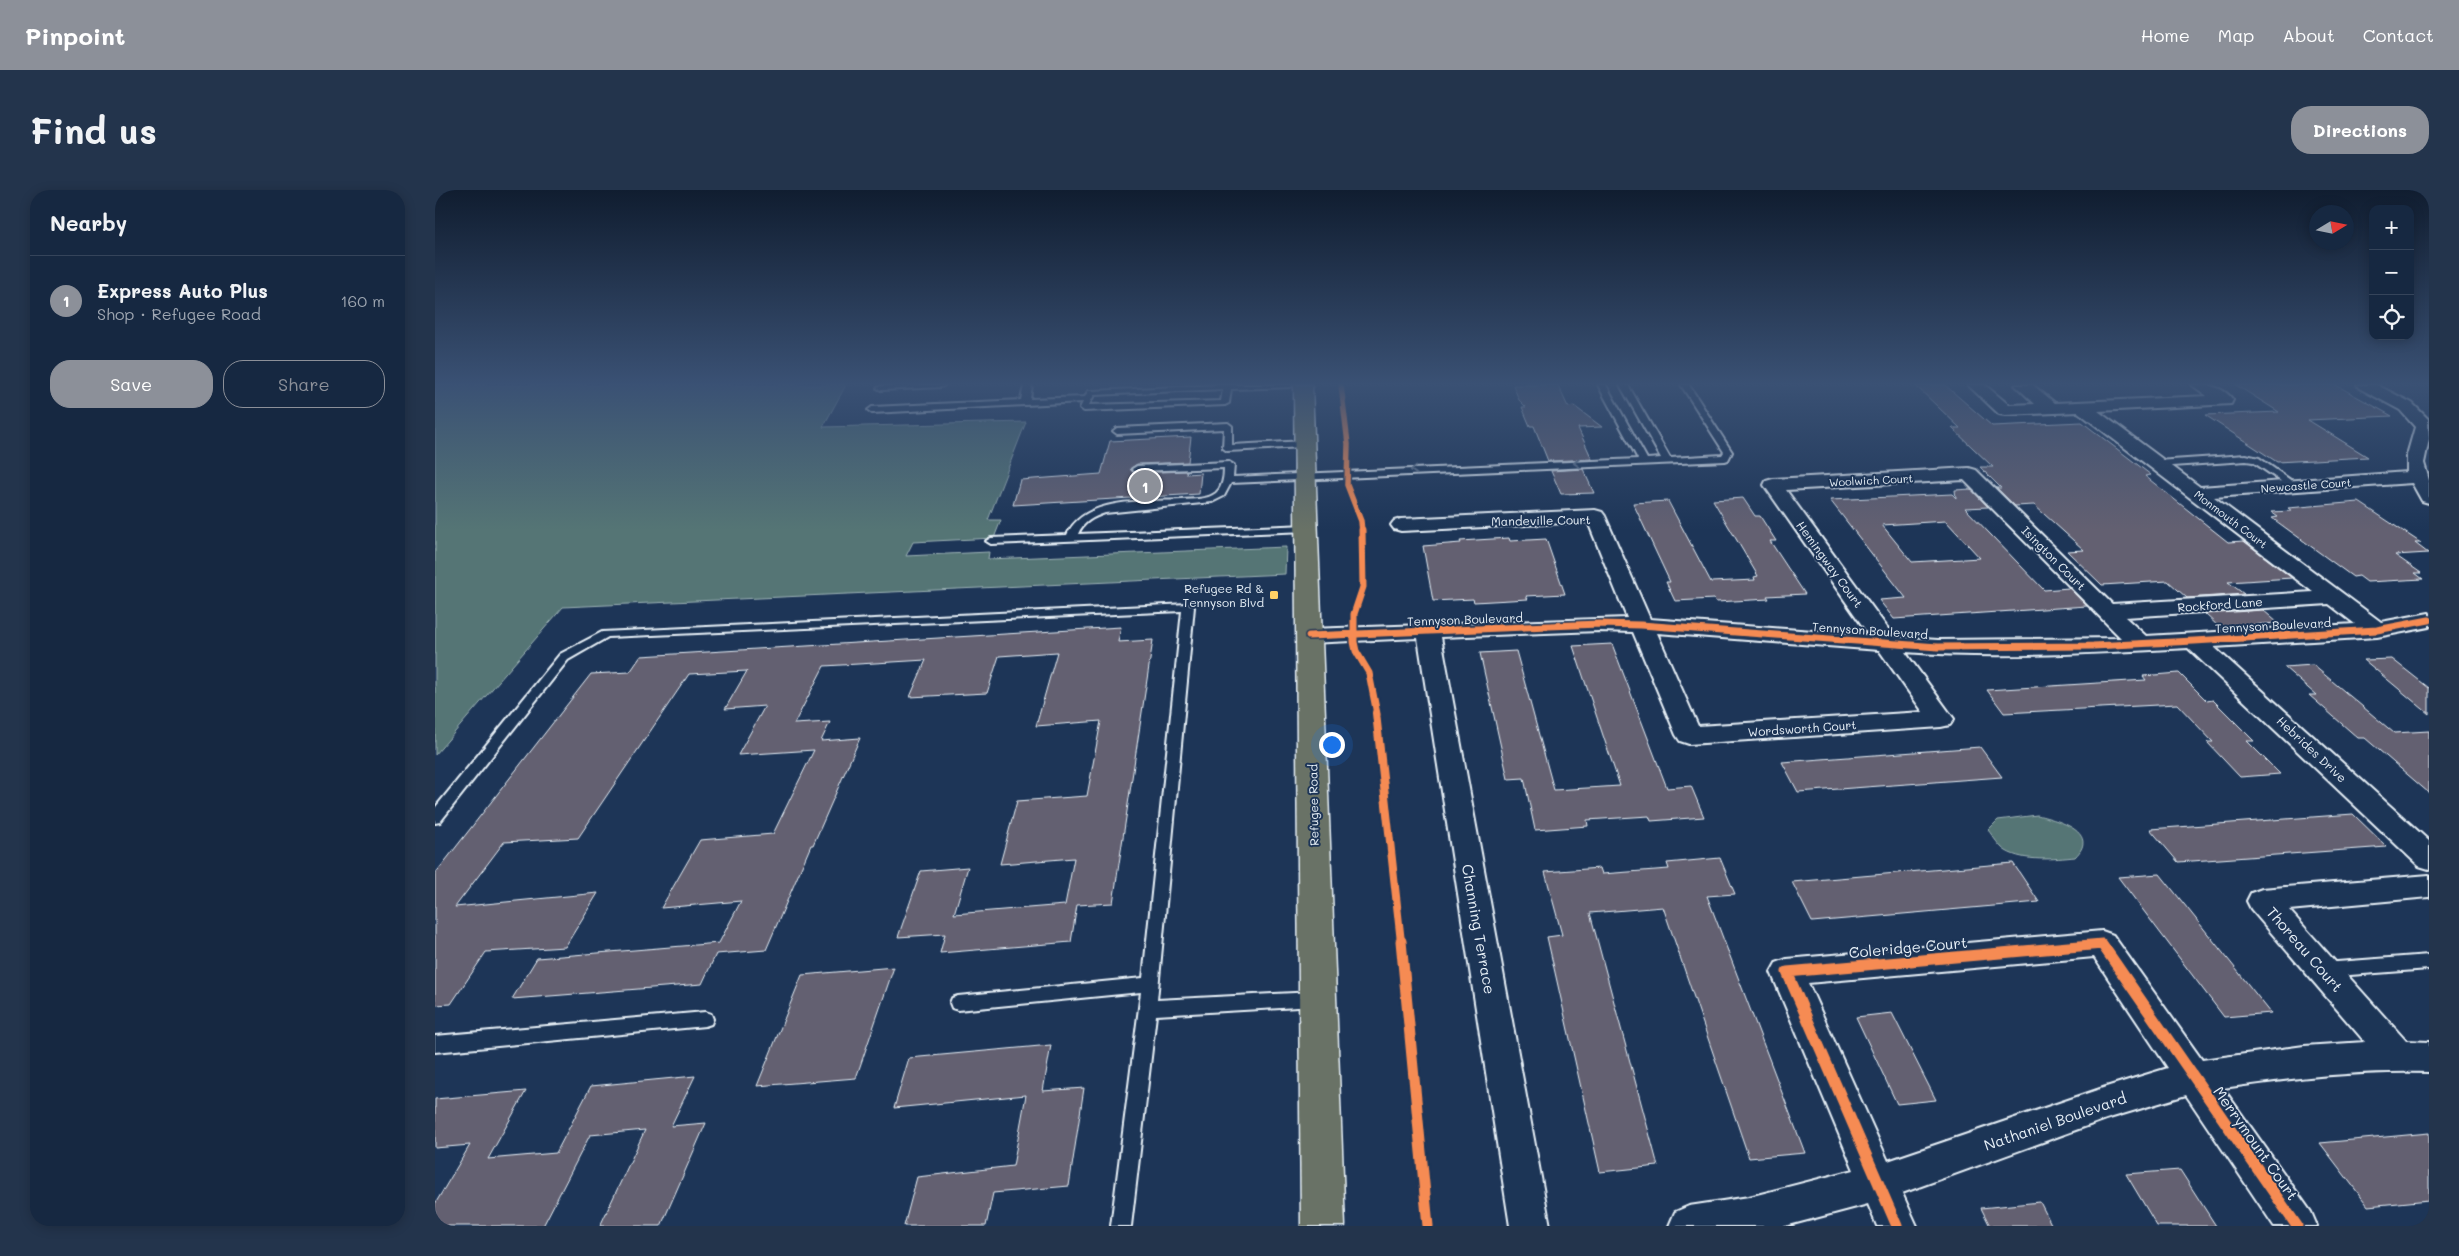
<!DOCTYPE html>
<meta charset="utf-8">
<style>
:root{--surface:#162841;--page:#23344c;--text:#f1f3f6;--muted:#9ea6b1;--line:#35445a;--accent:#8c9099}
body{margin:0;font-family:Mali,sans-serif;background:var(--page);color:var(--text)}
.controls{position:absolute;right:15px;top:15px;display:grid;overflow:hidden;border-radius:10px;box-shadow:0 2px 12px #0003}
.controls button{width:45px;height:45px;display:grid;place-items:center;padding:0;border:0;border-bottom:1px solid var(--line);background:var(--surface);color:var(--text);font:25px sans-serif}
.compass{position:absolute;left:1874px;top:15px;width:45px;height:45px;border-radius:50%;background:var(--surface);box-shadow:0 2px 12px #0003;rotate:80deg}
.you{position:absolute;left:896px;top:554px;width:18px;height:18px;margin:-12px;border:4px solid #fff;border-radius:50%;background:#1a73e8;box-shadow:0 0 0 8px #1a73e833}
.badge{display:grid;place-items:center;width:32px;height:32px;border-radius:50%;background:var(--accent);color:#fff;font-size:16px;font-weight:700}
.pin{position:absolute;translate:-50% -50%;border:2px solid #fff;box-shadow:0 1px 5px #0006}
.list{margin:0;padding:0;list-style:none}
h2{display:flex;justify-content:space-between;align-items:center;height:65px;margin:0;padding:0 20px;font-size:21px}
h2 small{font-size:16px;font-weight:400;color:var(--muted)}
.list li{display:grid;grid-template-columns:32px 1fr auto;gap:15px;align-items:center;box-sizing:border-box;height:90px;padding:0 20px;border-top:1px solid var(--line)}
.list b{display:block;font-size:19px;white-space:nowrap}
.list p{margin:0;font-size:16px;white-space:nowrap;color:var(--muted)}
.list em{font-size:16px;font-style:normal;color:var(--muted)}
.actions{display:flex;gap:10px;padding:15px 20px}
.actions a{flex:1;padding:11px 0;border:1px solid var(--accent);border-radius:20px;text-align:center;font-size:18px;color:var(--accent)}
.actions .main{background:var(--accent);color:#fff}
.icon{flex:none;width:28px;height:28px;fill:none;stroke:currentColor;stroke-width:2;stroke-linecap:round;stroke-linejoin:round}
.map{position:relative;flex:none;width:1994px;height:1036px;overflow:hidden;border-radius:20px}
header{display:flex;align-items:center;gap:30px;box-sizing:border-box;height:70px;padding:0 25px;background:var(--accent);color:#fff}
header strong{font-size:24px}
nav{display:flex;gap:28px;margin-inline-start:auto;font-size:18px}
.intro{display:flex;align-items:center;justify-content:space-between;box-sizing:border-box;height:120px;padding:0 30px}
h1{margin:0;font-size:35px}
.button{padding:12px 22px;border-radius:20px;background:var(--accent);color:#fff;font-size:18px;font-weight:700}
main{display:flex;gap:30px;padding:0 30px}
aside{flex:1;background:var(--surface);border-radius:20px;box-shadow:0 2px 12px #0003}
.map>svg:first-child{display:block}
.green{fill:#547575;stroke:#9eb3b6}
.building{fill:#646071;stroke:#e8f1f8;fill-rule:evenodd}
.lines{fill:none;stroke-linecap:round;stroke-linejoin:round}
.service-casing{stroke:#e8f1f8;stroke-width:4}
.minor-casing{stroke:#e8f1f8;stroke-width:4}
.primary-casing{stroke:#e8f1f8;stroke-width:3}
.service{fill:#1d3557;fill-rule:evenodd}
.minor{fill:#1d3557;fill-rule:evenodd}
.primary{fill:#697266;fill-rule:evenodd}
.cycleway-far3-casing{stroke:#1d3557;stroke-width:8}
.cycleway-far2-casing{stroke:#1d3557;stroke-width:10}
.cycleway-far1-casing{stroke:#1d3557;stroke-width:11}
.cycleway-casing{stroke:#1d3557;stroke-width:14}
.cycleway-far3{stroke:#f68b52;stroke-width:5.5}
.cycleway-far2{stroke:#f68b52;stroke-width:7}
.cycleway-far1{stroke:#f68b52;stroke-width:8}
.cycleway{stroke:#f68b52;stroke-width:11}
.oneway{stroke:#64778f}
.poi-dot{fill:#ffd166;stroke:#1d3557;stroke-width:2}
.labels{text-anchor:middle;dominant-baseline:central;stroke-width:4;stroke-linejoin:round;paint-order:stroke}
.far-street-label{font-size:11px;fill:#e8f1f8;stroke:#1d3557}
.street-label{font-size:12px;fill:#e8f1f8;stroke:#1d3557}
.poi-label{font-size:12px;fill:#e8f1f8;stroke:#1d3557;text-anchor:end}
.near-street-label{font-size:15px;fill:#e8f1f8;stroke:#1d3557}
</style>
<header>
<strong>Pinpoint</strong>
<nav><a>Home</a><a>Map</a><a>About</a><a>Contact</a></nav>
</header>
<div class="intro"><h1>Find us</h1><a class="button">Directions</a></div>
<main>
<aside>
<h2>Nearby<small></small></h2>
<ul class="list">
<li><span class="badge">1</span><div><b>Express Auto Plus</b><p>Shop · Refugee Road</p></div><em>160 m</em></li>
</ul>
<div class="actions"><a class="main">Save</a><a>Share</a></div>
</aside>
<div class="map">
<svg width="1994" height="1036" viewBox="0 0 1994 1036">
<rect width="100%" height="100%" fill="#1d3557"/>
<filter id="ink" filterUnits="userSpaceOnUse"><feTurbulence type="fractalNoise" baseFrequency=".02" numOctaves="2"/><feDisplacementMap in="SourceGraphic" scale="10" xChannelSelector="R" yChannelSelector="G"/><feConvolveMatrix kernelMatrix="1 2 1 2 8 2 1 2 1" color-interpolation-filters="sRGB"/></filter>
<g filter="url(#ink)">
<path class="green" d="M 0,195 L 411,195 L 388,237 L 591,232 L 553,330 L 566,330 L 559,348 L 478,352 L 471,366 L 554,362 L 553,369 L 851,357 L 850,384 L 128,417 L 0,565 Z
M 1602,625 C 1618,629 1667,641 1640,667 C 1620,669 1589,672 1571,661 C 1564,657 1558,646 1553,640 L 1563,630 Z"/>
<path class="building" d="M 1078,195 L 1123,195 L 1133,217 L 1139,216 L 1167,237 L 1143,238 L 1157,269 L 1113,271 L 1099,236 L 1095,236 L 1087,217 L 1091,217 L 1084,210 Z
M 1480,195 L 1510,195 L 1557,236 L 1647,232 L 1716,285 L 1710,286 L 1793,352 L 1809,351 L 1857,388 L 1793,392 L 1809,404 L 1752,408 L 1733,391 L 1667,395 L 1632,361 L 1649,360 L 1599,315 L 1580,316 L 1562,298 L 1566,298 L 1545,277 L 1558,277 L 1517,238 L 1525,238 Z
M 1801,195 L 1901,195 L 1957,226 L 1873,230 L 1933,267 L 1842,272 L 1770,225 L 1844,222 Z
M 756,247 L 753,272 L 702,274 L 695,279 L 699,283 L 752,281 L 751,284 L 766,283 L 764,304 L 578,315 L 585,290 L 666,284 L 675,251 Z
M 1148,279 L 1159,303 L 1126,304 L 1116,281 Z
M 1536,299 L 1553,317 L 1530,318 L 1609,400 L 1634,398 L 1652,416 L 1459,429 L 1444,410 L 1471,408 L 1395,310 L 1517,304 L 1521,308 L 1520,300 ZM 1511,331 L 1545,368 L 1477,372 L 1447,335 Z
M 1308,308 L 1320,326 L 1325,326 L 1341,351 L 1335,351 L 1370,404 L 1332,406 L 1334,409 L 1281,412 L 1279,409 L 1240,411 L 1231,392 L 1235,392 L 1198,313 L 1233,311 L 1276,392 L 1320,390 L 1319,387 L 1323,386 L 1278,310 Z
M 1924,312 L 1986,353 L 1980,353 L 1993,363 L 1960,365 L 1986,383 L 1980,383 L 1988,389 L 1932,392 L 1924,386 L 1918,387 L 1837,328 L 1843,327 L 1836,322 L 1857,321 L 1853,318 Z
M 1074,348 L 1075,351 L 1111,349 L 1130,404 L 1091,406 L 1093,409 L 1039,412 L 1038,409 L 998,411 L 988,356 L 1026,353 L 1025,351 Z
M 1828,420 L 1843,433 L 1784,437 L 1770,424 Z
M 686,437 L 683,452 L 718,450 L 678,713 L 642,715 L 636,752 L 505,763 L 510,744 L 463,747 L 486,681 L 533,677 L 519,724 L 630,715 L 639,668 L 565,674 L 582,611 L 652,606 L 666,531 L 601,536 L 622,462 L 564,466 L 552,503 L 475,507 L 491,470 L 389,476 L 359,534 L 395,532 L 386,551 L 425,548 L 378,655 L 376,655 L 331,760 L 281,764 L 267,794 L 77,809 L 102,768 L 284,753 L 306,711 L 226,718 L 265,650 L 338,644 L 379,560 L 303,565 L 330,516 L 290,519 L 312,481 L 254,484 L 143,648 L 69,652 L 20,717 L 163,703 L 130,757 L 51,762 L 16,814 L 0,815 L 0,684 L 156,484 L 195,482 L 206,466 Z
M 1177,454 L 1232,598 L 1256,596 L 1269,627 L 1216,631 L 1214,626 L 1152,630 L 1153,636 L 1100,640 L 1089,588 L 1073,589 L 1045,463 L 1081,461 L 1119,600 L 1185,596 L 1138,456 Z
M 1957,469 L 1994,498 L 1994,524 L 1929,470 Z
M 1878,475 L 1959,543 L 1994,541 L 1994,603 L 1930,548 L 1923,548 L 1874,505 L 1881,505 L 1849,477 Z
M 1744,483 L 1772,511 L 1778,510 L 1819,551 L 1812,551 L 1845,584 L 1805,587 L 1772,552 L 1778,552 L 1742,514 L 1569,523 L 1552,500 L 1711,490 L 1708,486 Z
M 1545,557 L 1567,587 L 1363,602 L 1347,572 Z
M 1918,624 L 1952,657 L 1743,672 L 1715,639 Z
M 1285,668 L 1300,704 L 1272,706 L 1370,963 L 1314,968 L 1228,717 L 1155,723 L 1223,976 L 1165,982 L 1112,747 L 1127,745 L 1110,682 L 1165,678 L 1167,684 L 1234,679 L 1232,673 Z
M 1578,673 L 1604,712 L 1377,732 L 1357,692 Z
M 1725,684 L 1836,823 L 1789,827 L 1683,687 Z
M 459,777 L 421,888 L 322,896 L 367,785 Z
M 1457,823 L 1501,910 L 1462,914 L 1421,827 Z
M 616,855 L 608,901 L 649,898 L 634,996 L 558,1003 L 551,1036 L 469,1036 L 482,987 L 578,976 L 591,905 L 459,918 L 474,868 Z
M 260,886 L 236,936 L 271,933 L 226,1036 L 165,1036 L 210,940 L 155,945 L 108,1036 L 0,1036 L 0,1014 L 35,955 L 0,958 L 0,909 L 91,901 L 53,969 L 121,963 L 156,896 Z
M 1994,943 L 1994,1010 L 1933,1016 L 1885,953 Z
M 1745,980 L 1781,1036 L 1722,1036 L 1691,984 Z
M 1605,1012 L 1617,1036 L 1555,1036 L 1546,1018 Z"/>
<g class="lines">
<defs>
<path id="service" d="M 462,195 L 510,195 L 506,197 L 446,200 L 442,198 L 446,196 Z
M 589,195 L 597,195 L 595,209 L 650,207 L 653,201 L 656,201 L 784,195 L 859,195 L 855,197 L 796,199 L 794,213 L 790,215 L 649,221 L 645,218 L 648,212 L 437,223 L 433,220 L 437,217 L 586,210 ZM 788,199 L 786,211 L 654,215 L 659,205 Z
M 1163,195 L 1171,195 L 1212,269 L 1226,268 L 1185,195 L 1193,195 L 1235,268 L 1287,265 L 1289,262 L 1246,195 L 1254,195 L 1297,262 L 1293,270 L 1290,271 L 796,293 L 789,306 L 777,312 L 670,323 C 658,327 648,332 643,344 L 872,335 L 877,338 L 872,341 L 556,354 L 551,351 L 556,348 L 632,345 C 649,306 712,312 747,310 C 758,309 772,310 781,303 C 788,297 789,286 789,278 L 699,281 L 697,279 L 702,276 L 794,272 L 799,275 L 798,287 L 1203,269 Z
M 793,233 L 797,236 L 797,255 L 870,251 L 874,254 L 870,257 L 792,261 L 788,258 L 789,239 L 682,244 L 678,241 L 682,238 Z
M 1811,265 L 1824,268 L 1864,296 L 1862,298 L 1856,298 L 1818,272 L 1811,271 L 1722,277 L 1717,274 L 1722,271 Z
M 753,414 L 759,417 L 722,810 L 880,802 L 886,804 L 888,809 L 886,814 L 880,816 L 721,825 L 696,1036 L 676,1036 L 706,802 L 523,820 L 517,818 L 515,813 L 517,808 L 523,806 L 708,788 L 747,421 L 173,447 L 133,470 L 5,632 L 0,633 L 0,618 L 125,464 L 167,442 Z
M 1994,765 L 1994,779 L 1889,787 L 1883,785 L 1881,780 L 1883,775 L 1889,773 Z
M 270,822 L 276,824 L 278,829 L 276,834 L 270,836 L 0,862 L 0,846 Z"/>
<path id="minor" d="M 1533,195 L 1550,195 L 1574,215 L 1600,214 L 1580,195 L 1598,195 L 1620,213 L 1772,206 L 1757,195 C 1772,194 1789,197 1798,210 L 1796,214 L 1663,221 L 1765,297 L 1972,282 L 1972,265 L 1980,237 L 1965,220 L 1924,198 L 1922,195 L 1942,195 L 1977,213 L 1993,229 L 1994,249 L 1989,273 L 1994,290 L 1994,313 L 1987,311 L 1977,293 L 1779,307 L 1946,432 L 1994,423 L 1994,437 L 1942,447 L 1779,457 L 1994,651 L 1994,679 L 1984,676 L 1753,458 C 1659,463 1564,469 1470,462 L 1519,529 L 1515,535 L 1506,537 L 1254,554 L 1245,551 L 1241,545 L 1198,442 L 1164,441 L 1006,447 L 1115,1036 L 1075,1036 L 983,448 L 874,453 L 866,451 L 862,446 L 866,441 L 874,439 L 1192,428 L 1153,332 L 966,341 L 959,339 L 956,335 L 959,331 L 966,329 L 1160,320 L 1167,322 L 1170,326 L 1215,429 L 1434,445 L 1329,295 L 1331,291 L 1338,289 L 1534,278 L 1541,280 L 1677,414 L 1878,402 L 1643,222 L 1570,225 L 1564,224 ZM 1529,290 L 1686,448 L 1503,450 L 1459,447 L 1351,300 ZM 1894,414 L 1920,434 L 1711,446 L 1690,427 ZM 1222,443 L 1444,460 L 1488,522 L 1263,536 Z
M 1994,685 L 1994,707 L 1854,720 L 1971,851 L 1994,852 L 1994,882 C 1924,880 1856,888 1788,898 L 1876,1022 L 1882,1036 L 1839,1036 L 1751,905 L 1671,929 L 1467,1003 L 1482,1036 L 1442,1036 L 1433,1014 L 1350,1036 L 1234,1036 L 1240,1022 L 1254,1016 L 1314,1007 L 1419,980 L 1336,782 L 1341,773 L 1352,769 L 1667,741 L 1678,745 L 1767,870 L 1869,856 L 1930,852 L 1816,719 L 1812,711 L 1816,703 L 1827,699 ZM 1659,767 L 1733,878 L 1671,897 L 1453,971 L 1373,793 Z"/>
<path id="primary" d="M 859,195 L 877,195 L 910,1036 L 866,1036 Z"/>
</defs>
<use href="#service" class="service-casing"/>
<use href="#minor" class="minor-casing"/>
<use href="#primary" class="primary-casing"/>
<use href="#service" class="service"/>
<use href="#minor" class="minor"/>
<use href="#primary" class="primary"/>
<defs>
<path id="cycleway-far3" d="M 906,195 L 913,254 L 912,295 L 926,331 L 927,342"/>
<path id="cycleway-far2" d="M 927,340 L 928,397 L 919,424 L 919,452 L 921,461 L 934,483 L 942,524
M 874,446 L 1164,434 L 1206,435 L 1503,457 L 1658,456 L 1759,451 L 1942,440 L 1994,430"/>
<path id="cycleway-far1" d="M 941,523 L 966,752"/>
<path id="cycleway" d="M 966,751 L 993,1036
M 1462,1036 L 1352,782 L 1667,754 L 1862,1036"/>
</defs>
<use href="#cycleway-far3" class="cycleway-far3-casing"/>
<use href="#cycleway-far2" class="cycleway-far2-casing"/>
<use href="#cycleway-far1" class="cycleway-far1-casing"/>
<use href="#cycleway" class="cycleway-casing"/>
<use href="#cycleway-far3" class="cycleway-far3"/>
<use href="#cycleway-far2" class="cycleway-far2"/>
<use href="#cycleway-far1" class="cycleway-far1"/>
<use href="#cycleway" class="cycleway"/>
</g>
<defs><path id="oneway-chevron" d="M-2-3.5L2.5 0L-2 3.5" fill="none" stroke-width="1.6" stroke-linecap="round" stroke-linejoin="round" transform="scale(1.25)"/></defs>
<g class="oneway">
<use href="#oneway-chevron" transform="translate(1142 273) rotate(178)"/>
<use href="#oneway-chevron" transform="translate(979 280) rotate(178)"/>
</g>
</g>
<linearGradient id="sky" x2="0" y2="1"><stop stop-color="#101d30"/><stop offset="0.57" stop-color="#3a5174"/><stop offset="1" stop-color="#3a5174" stop-opacity="0"/></linearGradient>
<rect width="1994" height="340" fill="url(#sky)"/>
<rect class="poi-dot" x="834" y="400" width="10" height="10" rx="2.5"/>
<g class="labels">
<g class="far-street-label">
<text transform="translate(1436 290) rotate(-3)">Woolwich Court</text>
<text transform="translate(1871 295) rotate(-4)">Newcastle Court</text>
<text transform="translate(1796 329) rotate(37)">Monmouth Court</text>
</g>
<g class="street-label">
<text transform="translate(1106 330) rotate(-1)">Mandeville Court</text>
<text transform="translate(1619 368) rotate(45)">Isington Court</text>
<text transform="translate(1395 374) rotate(54)">Hemingway Court</text>
<text transform="translate(1785 414) rotate(-4)">Rockford Lane</text>
<text transform="translate(1030 429) rotate(-2)">Tennyson Boulevard</text>
<text transform="translate(1838 435) rotate(-3)">Tennyson Boulevard</text>
<text transform="translate(1435 440) rotate(4)">Tennyson Boulevard</text>
<text transform="translate(1367 538) rotate(-4)">Wordsworth Court</text>
<text transform="translate(1877 559) rotate(43)">Hebrides Drive</text>
<text transform="translate(878 615) rotate(-91)">Refugee Road</text>
</g>
<g class="poi-label">
<text x="829" y="398">Refugee Rd &amp;<tspan x="829" dy="14">Tennyson Blvd</tspan></text>
</g>
<g class="near-street-label">
<text transform="translate(1044 739) rotate(80)">Channing Terrace</text>
<text transform="translate(1473 757) rotate(-5)">Coleridge Court</text>
<text transform="translate(1870 759) rotate(49)">Thoreau Court</text>
<text transform="translate(1620 931) rotate(-19)">Nathaniel Boulevard</text>
<text transform="translate(1821 953) rotate(55)">Merrymount Court</text>
</g>
</g>
</svg>
<div class="controls">
<button>+</button>
<button>−</button>
<button><svg class="icon" aria-label="locate" viewBox="0 0 24 24"><circle cx="12" cy="12" r="6"/><path d="M12 2v4M12 18v4M2 12h4M18 12h4"/></svg></button>
</div>
<svg class="compass" viewBox="-18 -18 36 36"><path d="M0-13l5 13h-10z" fill="#e53935"/><path d="M0 13l5-13h-10z" fill="#9ea6b1"/></svg>
<div class="you"></div>
<div class="pin badge" style="left:710px;top:296px">1</div>
</div>
</main>
